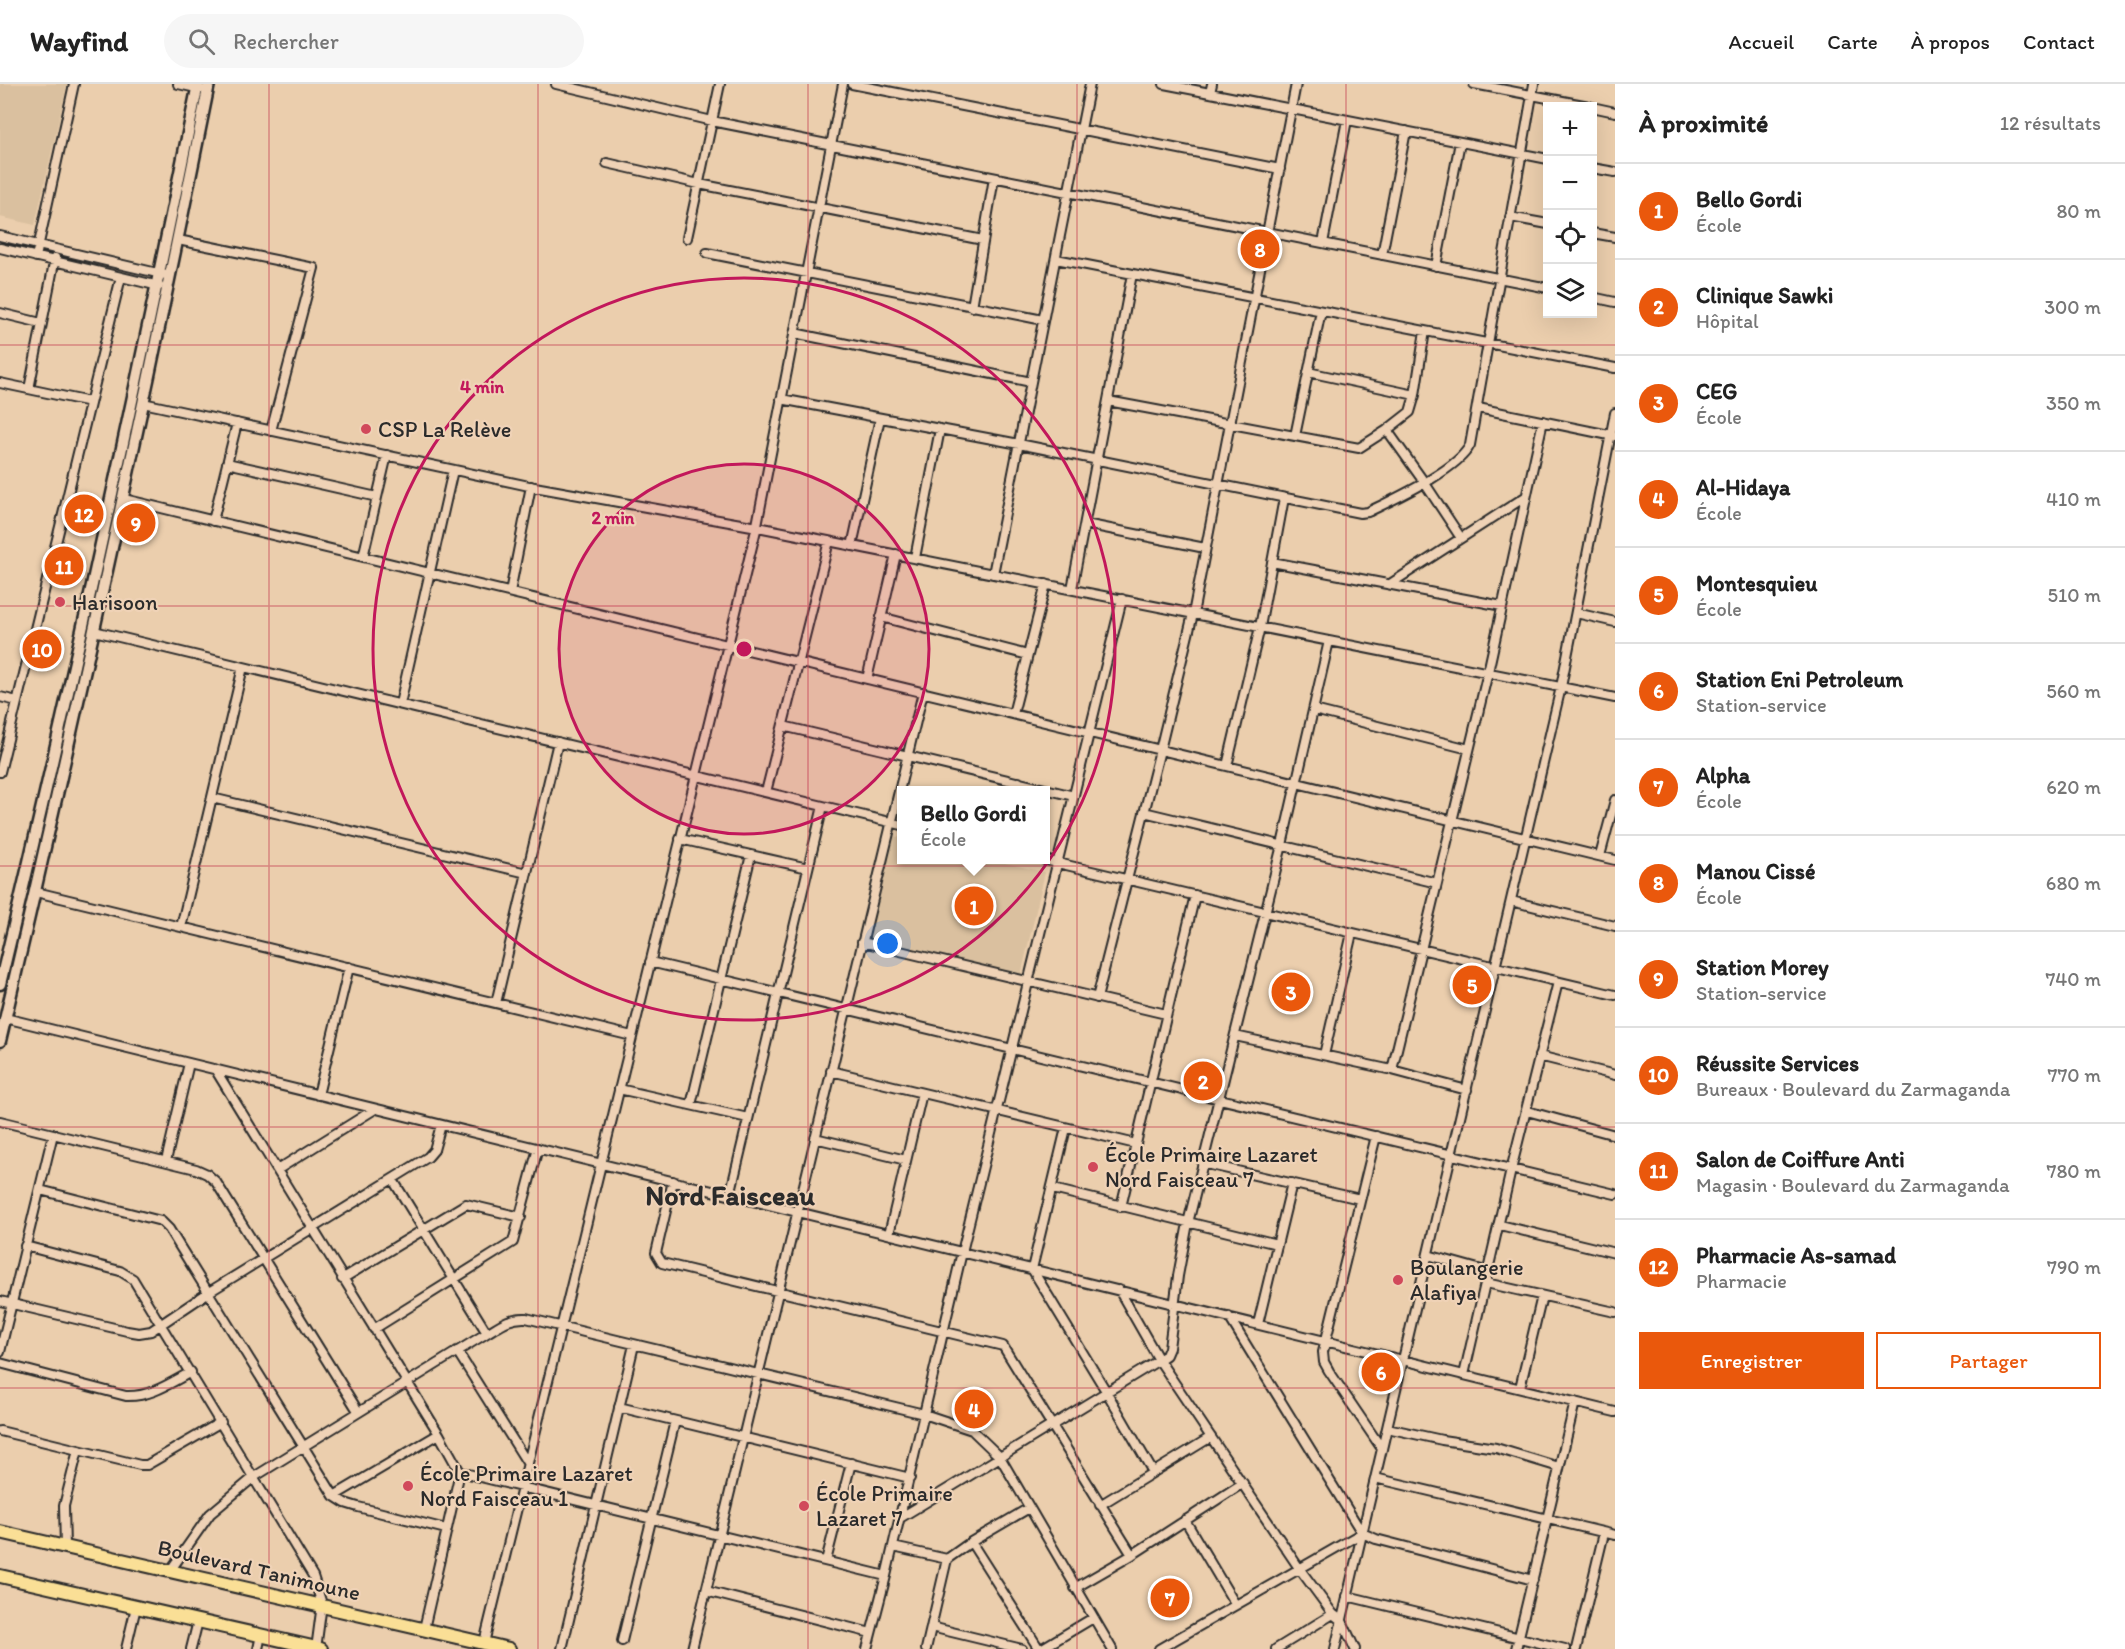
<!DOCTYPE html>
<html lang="fr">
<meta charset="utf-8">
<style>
:root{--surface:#fff;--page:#f6f6f6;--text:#222;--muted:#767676;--line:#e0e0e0;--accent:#ea580c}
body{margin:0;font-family:Itim,sans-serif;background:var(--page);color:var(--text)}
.controls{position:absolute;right:18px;top:18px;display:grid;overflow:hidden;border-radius:0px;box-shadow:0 6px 24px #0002}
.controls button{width:54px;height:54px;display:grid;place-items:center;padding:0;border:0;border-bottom:2px solid var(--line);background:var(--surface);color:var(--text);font:30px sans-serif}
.you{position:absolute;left:888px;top:860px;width:21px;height:21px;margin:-15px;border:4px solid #fff;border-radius:50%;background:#1a73e8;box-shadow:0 0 0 9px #1a73e833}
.badge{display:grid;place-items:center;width:39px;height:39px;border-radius:50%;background:var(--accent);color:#fff;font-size:20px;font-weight:700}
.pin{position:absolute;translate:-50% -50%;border:3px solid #fff;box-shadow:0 2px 6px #0006}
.popup{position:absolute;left:897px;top:702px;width:153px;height:78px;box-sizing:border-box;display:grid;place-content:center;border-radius:0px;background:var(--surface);filter:drop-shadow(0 2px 4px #0005);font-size:20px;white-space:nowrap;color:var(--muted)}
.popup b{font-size:22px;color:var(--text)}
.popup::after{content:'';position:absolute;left:50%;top:100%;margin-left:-12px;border:12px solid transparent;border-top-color:var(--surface)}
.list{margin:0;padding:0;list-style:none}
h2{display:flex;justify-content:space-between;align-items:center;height:78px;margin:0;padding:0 24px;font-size:26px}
h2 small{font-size:20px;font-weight:400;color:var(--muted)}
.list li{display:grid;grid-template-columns:39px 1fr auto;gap:18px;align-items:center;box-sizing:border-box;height:96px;padding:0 24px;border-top:2px solid var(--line)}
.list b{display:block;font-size:22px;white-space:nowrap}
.list p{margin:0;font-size:20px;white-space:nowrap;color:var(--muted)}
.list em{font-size:20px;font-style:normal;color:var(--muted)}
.actions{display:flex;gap:12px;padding:18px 24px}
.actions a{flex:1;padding:14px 0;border:2px solid var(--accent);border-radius:0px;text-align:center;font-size:21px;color:var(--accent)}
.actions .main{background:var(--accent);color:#fff}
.icon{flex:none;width:33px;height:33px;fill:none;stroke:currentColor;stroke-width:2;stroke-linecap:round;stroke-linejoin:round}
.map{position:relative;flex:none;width:1615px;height:1565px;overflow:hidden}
header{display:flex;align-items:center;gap:36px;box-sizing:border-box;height:84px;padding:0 30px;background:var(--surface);border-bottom:2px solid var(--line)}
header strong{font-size:28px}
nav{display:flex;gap:33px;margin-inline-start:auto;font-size:21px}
.search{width:420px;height:54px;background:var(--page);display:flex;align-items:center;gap:15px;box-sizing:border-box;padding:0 21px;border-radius:33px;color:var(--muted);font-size:22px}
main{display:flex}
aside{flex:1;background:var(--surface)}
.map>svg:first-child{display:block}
.built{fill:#dac09f}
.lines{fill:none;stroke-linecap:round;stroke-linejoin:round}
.street-casing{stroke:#2b2b2b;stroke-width:12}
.secondary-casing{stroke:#2b2b2b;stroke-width:15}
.primary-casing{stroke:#2b2b2b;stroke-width:16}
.street{stroke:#efd2b6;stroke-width:8}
.secondary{stroke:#efd2b6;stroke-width:10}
.primary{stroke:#fadf96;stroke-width:12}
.grid{fill:none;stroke:#c94859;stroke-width:1.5;stroke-opacity:0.55}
.ring{fill:none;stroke:#c2185b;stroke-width:3}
.poi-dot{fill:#d1495b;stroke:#efd2b6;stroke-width:2}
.labels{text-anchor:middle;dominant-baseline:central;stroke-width:4.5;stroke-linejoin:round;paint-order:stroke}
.poi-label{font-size:22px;fill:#2b2b2b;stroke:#efd2b6;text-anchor:start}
.street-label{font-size:22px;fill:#2b2b2b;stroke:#efd2b6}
.district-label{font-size:28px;font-weight:bold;fill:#2b2b2b;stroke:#efd2b6}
.centre{fill:#c2185b;stroke:#efd2b6;stroke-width:3}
.ring-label{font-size:18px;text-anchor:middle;font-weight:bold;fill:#c2185b;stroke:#efd2b6;stroke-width:4.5;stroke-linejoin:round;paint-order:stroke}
</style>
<header>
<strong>Wayfind</strong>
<div class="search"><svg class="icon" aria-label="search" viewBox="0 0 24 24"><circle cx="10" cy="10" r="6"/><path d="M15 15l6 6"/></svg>Rechercher</div>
<nav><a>Accueil</a><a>Carte</a><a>À propos</a><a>Contact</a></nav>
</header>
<main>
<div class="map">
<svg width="1615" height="1565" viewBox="0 0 1615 1565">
<rect width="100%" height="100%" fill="#ebcead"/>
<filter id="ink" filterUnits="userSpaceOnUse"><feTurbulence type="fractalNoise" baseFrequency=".0167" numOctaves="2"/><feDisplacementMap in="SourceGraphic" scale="12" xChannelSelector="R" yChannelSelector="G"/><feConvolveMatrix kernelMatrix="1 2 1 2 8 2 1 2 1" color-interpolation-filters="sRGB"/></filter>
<g filter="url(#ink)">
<path class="built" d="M 0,0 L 67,0 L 35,141 L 0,133 Z
M 893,752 L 902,754 L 902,776 L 991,776 L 1045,788 L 1021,891 L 869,855 Z"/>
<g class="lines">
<defs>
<path id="street" d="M 178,0 L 201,5
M 556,0 L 712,37 L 1548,204
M 852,0 L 1280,85
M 1164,0 L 1548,75
M 1474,0 L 1589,22
M 1210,9 L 1212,0
M 1592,23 L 1615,28
M 607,79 L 699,100 L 983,156
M 1592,84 L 1615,88
M 1510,133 L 1548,140
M 1592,149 L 1615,153
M 0,152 L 170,192
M 687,154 L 720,0
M 178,156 L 314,184 L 271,347
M 1323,159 L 1347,36
M 0,164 L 159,202
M 707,169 L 1043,236
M 1382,171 L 1406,47
M 36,173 L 74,0
M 1056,175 L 1615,284
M 1436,182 L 1460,58
M 1592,213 L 1615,218
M 972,223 L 994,94
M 0,229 L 41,239
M 794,249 L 1031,298
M 1308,288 L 1415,311
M 0,299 L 90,318
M 29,305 L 55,174
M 781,315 L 1019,360 L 1360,429 L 1368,428 C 1394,415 1458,386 1470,361 L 1534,0
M 1108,317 L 1359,364 L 1387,346 L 1410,328 L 1415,311 L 1425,247
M 143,319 L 529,402 L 763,444 L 1615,614
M 1478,324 L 1614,352
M 1387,346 L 1424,398 L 1461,454
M 1295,352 L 1321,227
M 227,379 L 377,413
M 124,415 L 1615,776
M 213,437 L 237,339
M 1085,440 L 1205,464
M 852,462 L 880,334
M 363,473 L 387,371
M 915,474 L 940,345
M 1272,478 L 1502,522
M 993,490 L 1090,0
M 1390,500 L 1525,413
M 1072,505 L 1132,190
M 510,508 L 531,402
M 1576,529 L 1615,538
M 881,533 L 1028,571
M 94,547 L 902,741
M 867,595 L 896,470
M 0,613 L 17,617
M 400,620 L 453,386
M 1314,626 L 1469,665
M 1013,630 L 1046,500
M 783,642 L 1074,712
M 1227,682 L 1260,543 L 1284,414
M 0,688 L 121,193
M 1016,706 L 1019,698
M 766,708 L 829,457
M 212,714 L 527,789
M 1144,728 L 1437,799
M 680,755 L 808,784
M 1600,772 L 1615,716
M 1045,776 L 1615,911
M 36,808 L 632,952
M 1511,817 L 1615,842
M 181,843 L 243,583
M 862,858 L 1166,930
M 650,878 L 1615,1110
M 1097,914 L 1160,666 L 1193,530 L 1296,0
M 496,919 L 558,658
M 5,934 L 1615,1328
M 1235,952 L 1392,986 L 1467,1006
M 1324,971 L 1352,849
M 1539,972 L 1615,991
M 215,985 L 439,1350 L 460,1388 L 424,1545
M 1392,986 L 1488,588 L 1543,337
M 831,987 L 1136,1060
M 619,1005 L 748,1034
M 318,1011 L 349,883
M 691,1021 L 751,771
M 1527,1027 L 1615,1051
M 0,1037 L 196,1085 L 207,1090 L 216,1098 L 358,1327
M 1066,1044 L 1032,1185 L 1106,1307 L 1153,1388
M 1376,1052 L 1323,1268 L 1324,1278 L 1329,1287 L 1382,1365
M 815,1054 L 906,1076
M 166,1077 L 189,979
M 1202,1079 L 1360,1115
M 277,1086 L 375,1025
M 393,1096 L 487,1249
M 673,1097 L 656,1169 L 662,1179 L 1003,1262 L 1132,1471
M 1053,1105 L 1277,1160
M 40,1106 L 161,1137 L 169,1145 L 334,1412 L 345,1419 L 358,1423 L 446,1445
M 730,1111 L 823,722
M 1121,1123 L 1195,811
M 1500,1141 L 1615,1169
M 889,1150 L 922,1009
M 25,1162 L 120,1187 L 133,1195 L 313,1492 L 322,1520 L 316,1565
M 1428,1171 L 1489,1188
M 342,1195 L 466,1120 L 521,1133
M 1486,1199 L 1615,1228
M 1119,1206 L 1159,1276 L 1299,1484 L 1333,1530 L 1342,1537 L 1355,1565
M 0,1217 L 127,1247 L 139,1249 L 151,1247 L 209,1208 L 428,1073 L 434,1066 L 441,1041
M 1229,1233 L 1362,1449 L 1376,1455 L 1533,1496
M 1258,1240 L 1292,1099
M 374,1245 L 513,1158 L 538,1064
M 457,1267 L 528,1380
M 0,1268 L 53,1050
M 0,1279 L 126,1312 C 151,1313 170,1299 191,1288
M 1464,1291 L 1511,1086 L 1558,898
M 1520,1304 L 1542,1212
M 619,1323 L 910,1394
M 1387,1344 L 1442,1356 L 1496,1364 L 1559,1383
M 0,1347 L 140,1381 L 147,1381 L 221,1338
M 460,1388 L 886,1492
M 1375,1394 L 1615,1451
M 334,1412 L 439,1350
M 1100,1421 L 1211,1353
M 900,1434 L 1159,1276 L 1166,1271 L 1169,1264 L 1178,1192 L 1188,1139 L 1282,761 L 1329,557
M 1185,1436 L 1235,1520
M 971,1458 L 1039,1565
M 65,1463 L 64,1422 L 78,1366
M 893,1463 L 947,1475 L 971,1458 L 1029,1424
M 826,1477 L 851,1379
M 170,1487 L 210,1430 L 254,1393 L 487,1249 C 500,1241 510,1233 526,1234 L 924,1330 L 972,1346 L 1000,1373 L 1112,1565
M 1075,1504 L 1132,1471 L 1243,1399
M 706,1507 L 871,1549
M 1347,1512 L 1565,1565
M 931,1543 L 1022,1565
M 622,1557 L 675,1337
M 484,1559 L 756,446 L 843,0
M 126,1565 L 136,1523
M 191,1565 L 198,1537
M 258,1565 L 261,1551
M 562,1565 L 634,1261
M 692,1565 L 923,608
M 867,1565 L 886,1492 L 962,1168 L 1122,515
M 926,1565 L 947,1475
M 1041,1565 L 1093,1534
M 1159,1565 L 1362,1449
M 1276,1565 L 1333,1530
M 1335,1565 L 1561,603 L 1615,329
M 1516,1565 L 1575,1318
M 1576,1565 L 1604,1449"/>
<path id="secondary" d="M 0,900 C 72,601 137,301 198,0
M 0,957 C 75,639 145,320 209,0"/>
<path id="primary" d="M 0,1448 L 509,1565
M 0,1492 L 321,1565"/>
</defs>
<use href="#street" class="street-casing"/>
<use href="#secondary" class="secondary-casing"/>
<use href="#primary" class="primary-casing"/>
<use href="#street" class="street"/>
<use href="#secondary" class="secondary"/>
<use href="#primary" class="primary"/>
</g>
</g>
<path class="grid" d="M 269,0 L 269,1565M 538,0 L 538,1565M 808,0 L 808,1565M 1077,0 L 1077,1565M 1346,0 L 1346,1565M 0,261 L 1615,261M 0,522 L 1615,522M 0,782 L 1615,782M 0,1043 L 1615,1043M 0,1304 L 1615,1304"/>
<circle cx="744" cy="565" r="185" fill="#c2185b" fill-opacity=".12"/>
<g class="ring">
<circle cx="744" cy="565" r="185"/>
<circle cx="744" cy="565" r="371"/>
</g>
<g class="poi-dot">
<circle cx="366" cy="345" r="6"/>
<circle cx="60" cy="518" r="6"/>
<circle cx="1093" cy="1083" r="6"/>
<circle cx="1398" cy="1196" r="6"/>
<circle cx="408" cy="1402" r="6"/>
<circle cx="804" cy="1422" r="6"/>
</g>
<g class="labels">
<g class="poi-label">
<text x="378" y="345">CSP La Relève</text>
<text x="72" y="518">Harisoon</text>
<text x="1105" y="1070">École Primaire Lazaret<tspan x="1105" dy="25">Nord Faisceau 7</tspan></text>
<text x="1410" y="1183">Boulangerie<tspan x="1410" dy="25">Alafiya</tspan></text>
<text x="420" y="1389">École Primaire Lazaret<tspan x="420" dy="25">Nord Faisceau 1</tspan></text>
<text x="816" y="1409">École Primaire<tspan x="816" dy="25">Lazaret 7</tspan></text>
</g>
<g class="street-label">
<text transform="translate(259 1486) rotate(13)">Boulevard Tanimoune</text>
</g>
<g class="district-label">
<text x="730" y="1111">Nord Faisceau</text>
</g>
</g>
<circle cx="744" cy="565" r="9" class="centre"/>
<g class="ring-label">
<text x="482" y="309">4 min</text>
<text x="613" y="440">2 min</text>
</g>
</svg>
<div class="controls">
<button>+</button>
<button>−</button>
<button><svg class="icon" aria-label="locate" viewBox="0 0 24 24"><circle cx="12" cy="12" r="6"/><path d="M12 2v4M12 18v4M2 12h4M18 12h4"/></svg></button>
<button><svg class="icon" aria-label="layers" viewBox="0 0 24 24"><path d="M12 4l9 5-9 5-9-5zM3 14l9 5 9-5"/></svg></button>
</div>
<div class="you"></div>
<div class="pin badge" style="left:974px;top:822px">1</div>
<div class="popup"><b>Bello Gordi</b>École</div>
<div class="pin badge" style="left:1203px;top:997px">2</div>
<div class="pin badge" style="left:1291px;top:908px">3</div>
<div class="pin badge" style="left:974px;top:1325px">4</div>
<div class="pin badge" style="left:1472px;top:901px">5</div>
<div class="pin badge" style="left:1381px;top:1288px">6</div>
<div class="pin badge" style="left:1170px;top:1514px">7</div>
<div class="pin badge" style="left:1260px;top:165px">8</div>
<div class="pin badge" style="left:136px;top:439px">9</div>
<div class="pin badge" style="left:42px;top:565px">10</div>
<div class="pin badge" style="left:64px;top:482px">11</div>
<div class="pin badge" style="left:84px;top:430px">12</div>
</div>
<aside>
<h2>À proximité<small>12 résultats</small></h2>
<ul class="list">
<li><span class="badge">1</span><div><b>Bello Gordi</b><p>École</p></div><em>80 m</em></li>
<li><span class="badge">2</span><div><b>Clinique Sawki</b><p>Hôpital</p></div><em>300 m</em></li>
<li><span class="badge">3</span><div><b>CEG</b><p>École</p></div><em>350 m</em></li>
<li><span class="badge">4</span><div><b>Al-Hidaya</b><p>École</p></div><em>410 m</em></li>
<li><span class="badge">5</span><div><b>Montesquieu</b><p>École</p></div><em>510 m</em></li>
<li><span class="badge">6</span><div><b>Station Eni Petroleum</b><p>Station-service</p></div><em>560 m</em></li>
<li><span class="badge">7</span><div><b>Alpha</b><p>École</p></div><em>620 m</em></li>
<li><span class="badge">8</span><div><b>Manou Cissé</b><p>École</p></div><em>680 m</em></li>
<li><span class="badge">9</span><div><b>Station Morey</b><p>Station-service</p></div><em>740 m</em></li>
<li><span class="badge">10</span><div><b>Réussite Services</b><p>Bureaux · Boulevard du Zarmaganda</p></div><em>770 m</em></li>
<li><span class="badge">11</span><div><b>Salon de Coiffure Anti</b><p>Magasin · Boulevard du Zarmaganda</p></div><em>780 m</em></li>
<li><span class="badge">12</span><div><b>Pharmacie As-samad</b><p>Pharmacie</p></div><em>790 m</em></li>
</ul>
<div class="actions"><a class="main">Enregistrer</a><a>Partager</a></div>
</aside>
</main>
